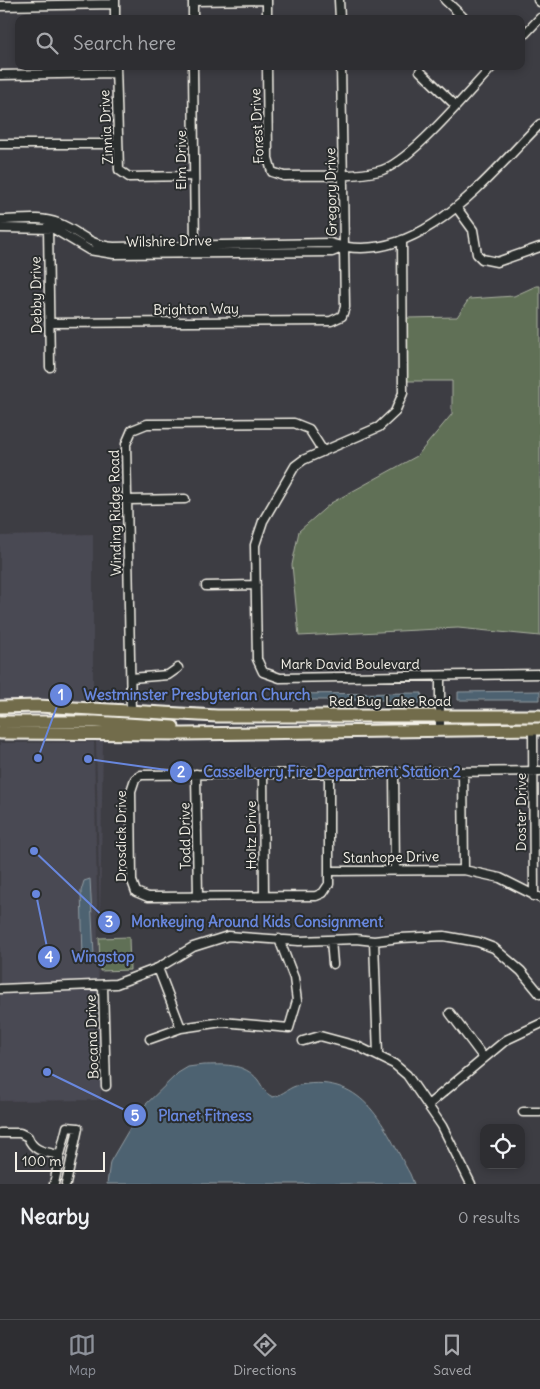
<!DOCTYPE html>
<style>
:root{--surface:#2e2e32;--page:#36363a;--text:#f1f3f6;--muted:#a7a8ac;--line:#494a4d;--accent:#8c9099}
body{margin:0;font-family:Delius,sans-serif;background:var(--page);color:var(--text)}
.controls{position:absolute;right:15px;bottom:15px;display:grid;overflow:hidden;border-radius:10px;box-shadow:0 2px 8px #0003}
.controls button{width:45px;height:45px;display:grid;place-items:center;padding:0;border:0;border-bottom:1px solid var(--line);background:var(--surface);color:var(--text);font:25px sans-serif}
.scale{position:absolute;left:15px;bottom:12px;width:90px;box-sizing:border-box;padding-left:5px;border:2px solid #f4f1e8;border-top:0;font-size:14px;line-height:18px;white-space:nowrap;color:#f4f1e8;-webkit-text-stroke:4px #2a2d2e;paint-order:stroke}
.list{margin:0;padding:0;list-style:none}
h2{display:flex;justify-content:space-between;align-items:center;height:65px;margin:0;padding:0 20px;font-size:21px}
h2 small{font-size:16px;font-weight:400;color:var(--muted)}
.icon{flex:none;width:28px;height:28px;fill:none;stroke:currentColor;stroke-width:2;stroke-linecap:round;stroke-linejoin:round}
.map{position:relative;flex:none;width:540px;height:1184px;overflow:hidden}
.search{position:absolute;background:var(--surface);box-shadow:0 2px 8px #0003;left:15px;right:15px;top:15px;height:55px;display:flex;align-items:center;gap:12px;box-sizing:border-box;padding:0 18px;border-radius:10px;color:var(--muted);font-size:19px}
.sheet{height:135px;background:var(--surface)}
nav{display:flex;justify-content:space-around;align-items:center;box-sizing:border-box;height:70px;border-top:1px solid var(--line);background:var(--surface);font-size:14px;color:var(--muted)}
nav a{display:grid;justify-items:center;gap:2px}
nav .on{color:var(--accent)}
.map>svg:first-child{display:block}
.built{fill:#4a4852}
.green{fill:#617057;stroke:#aab0a0}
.water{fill:#4e6271;stroke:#909ba1}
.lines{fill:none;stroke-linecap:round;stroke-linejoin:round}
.street-casing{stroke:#f4f1e8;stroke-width:11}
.primary-casing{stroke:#f4f1e8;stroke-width:15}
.street{stroke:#2a2d2e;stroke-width:8}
.primary{stroke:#726c4b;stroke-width:11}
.labels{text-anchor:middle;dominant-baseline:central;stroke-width:4;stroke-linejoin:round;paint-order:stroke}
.street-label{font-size:14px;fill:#f4f1e8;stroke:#2a2d2e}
.leader{fill:none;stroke:#6887de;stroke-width:2}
.callout-dot{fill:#6887de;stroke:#2a2d2e;stroke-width:2}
.mark-label{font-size:15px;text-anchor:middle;font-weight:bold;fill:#fff}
.callout-label{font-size:15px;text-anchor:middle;font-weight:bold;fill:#6887de;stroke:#2a2d2e;stroke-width:4;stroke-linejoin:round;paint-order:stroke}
</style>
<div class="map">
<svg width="540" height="1184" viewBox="0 0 540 1184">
<rect width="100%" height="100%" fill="#3d3d43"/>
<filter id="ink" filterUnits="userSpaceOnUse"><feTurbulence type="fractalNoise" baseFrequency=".02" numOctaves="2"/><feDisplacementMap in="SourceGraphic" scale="10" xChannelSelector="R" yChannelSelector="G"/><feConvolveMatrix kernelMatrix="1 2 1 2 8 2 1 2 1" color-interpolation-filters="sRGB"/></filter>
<g filter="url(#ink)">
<path class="built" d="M 93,534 L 93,706 L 0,704 L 0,536 Z
M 38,710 L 93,713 L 93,718 L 0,714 L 0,711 Z
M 96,741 L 103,741 L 100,927 L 96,742 Z
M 94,742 L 101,1100 L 0,1101 L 0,743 Z"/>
<path class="green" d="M 536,286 L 540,286 L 540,636 L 458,628 L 299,636 L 292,565 L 299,531 L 331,503 L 417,456 L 452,414 L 452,381 L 407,381 L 406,318 L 457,317 L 469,299 L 514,296 Z
M 129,937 L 130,970 L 100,971 L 99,938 Z"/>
<path class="water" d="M 540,691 L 540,700 L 458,700 L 458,692 Z
M 422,693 L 420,703 L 398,700 L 281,700 L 279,694 Z
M 90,879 L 94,955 L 93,962 L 88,962 L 83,957 L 81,891 L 84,881 Z
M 203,1065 C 222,1065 244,1062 258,1080 C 263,1087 264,1093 273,1097 C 283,1095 290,1086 300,1085 C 366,1073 384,1128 410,1174 L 414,1184 L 107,1184 L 110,1162 L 141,1109 L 178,1073 L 188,1067 Z"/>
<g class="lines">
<defs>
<path id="street" d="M 115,0 L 115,19
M 193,0 L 193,19
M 267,0 L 267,19
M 339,0 L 340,19
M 445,0 L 465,19
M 538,0 L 540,2
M 193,1 L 267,0
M 0,6 L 115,4
M 521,38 L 540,18
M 116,66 L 119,170 L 129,177 L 194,176
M 193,66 L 195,249
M 267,66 L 268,158 L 272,172 L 284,176 C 315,175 349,178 379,171 C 409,164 469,91 493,66
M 420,71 L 455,105
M 0,75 L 116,73
M 0,144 L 118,144
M 457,208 L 473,230 L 477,254 L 482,259 L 497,262 L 540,247
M 0,220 C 18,220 41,216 58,223 C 81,232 87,245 114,247 L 330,243 C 417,271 487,177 540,124
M 48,226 L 50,367
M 0,228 L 54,229 L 89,250 L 114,254 L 332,252 L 344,247
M 402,240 L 403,393 L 395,412 L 379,427 L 303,460 L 295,466 L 263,521 L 255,545 L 257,659 L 263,672 L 280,678 L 540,674
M 50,323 L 331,321 L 342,316 L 345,307 L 341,66
M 126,500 L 185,499
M 206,586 L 256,585
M 440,676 L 440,729
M 131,678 L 168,675 L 178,668
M 131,712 L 126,444 L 132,430 L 147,424 L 294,423 L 309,429 L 323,451
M 533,729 L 534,896
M 463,772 L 464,870
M 263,773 L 264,896
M 394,773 L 395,870
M 196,774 L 198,897
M 329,774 L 329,884 L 323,893 L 316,896 L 148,897 L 136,892 L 132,881 L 131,791 L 135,779 L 141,775 L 540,771
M 329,871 L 464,870 L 500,878 L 540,898
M 331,940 L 333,964
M 374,941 L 378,1055
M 158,968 L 181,1028
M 103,987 L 106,1086
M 0,989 L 116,984 L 158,968 L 193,947 L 228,936 L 299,941 L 356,939 L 374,941 L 400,938 L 444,936 L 478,942 L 494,948 L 521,971 L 540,994
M 450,1013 L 483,1057
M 150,1039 L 181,1028 L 222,1022 L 289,1028 L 297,1001 L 294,978 L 279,939
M 303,1041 L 320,1036 L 357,1046 L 394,1064 L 407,1075 L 442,1126 L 471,1184
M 428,1105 L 506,1040 L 540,1024
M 523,1112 L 540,1112
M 0,1133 L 20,1133 L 28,1137 C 33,1152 46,1152 60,1155 L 54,1184
M 60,1155 L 67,1127 L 78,1128 L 66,1184"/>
<path id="primary" d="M 0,707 L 38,706 L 217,716 L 540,716
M 0,722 L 95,722 L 173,727
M 0,733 L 183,734 L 540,729"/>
</defs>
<use href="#street" class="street-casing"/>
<use href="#primary" class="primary-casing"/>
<use href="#street" class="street"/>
<use href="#primary" class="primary"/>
</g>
</g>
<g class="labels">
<g class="street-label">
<text transform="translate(257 126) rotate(-93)">Forest Drive</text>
<text transform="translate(106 127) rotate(-93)">Zinnia Drive</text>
<text transform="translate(181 160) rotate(-90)">Elm Drive</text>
<text transform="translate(331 192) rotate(-91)">Gregory Drive</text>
<text transform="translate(169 241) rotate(-1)">Wilshire Drive</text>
<text transform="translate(36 295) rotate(-91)">Debby Drive</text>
<text transform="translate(196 309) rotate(-1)">Brighton Way</text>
<text transform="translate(115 513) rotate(-91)">Winding Ridge Road</text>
<text x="350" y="664">Mark David Boulevard</text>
<text x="390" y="701">Red Bug Lake Road</text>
<text transform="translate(521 812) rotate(-90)">Doster Drive</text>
<text transform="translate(251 835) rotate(-90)">Holtz Drive</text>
<text transform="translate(121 836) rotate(-90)">Drosdick Drive</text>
<text transform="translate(185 836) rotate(-91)">Todd Drive</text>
<text transform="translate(391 857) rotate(-1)">Stanhope Drive</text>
<text transform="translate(92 1037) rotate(-92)">Bocana Drive</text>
</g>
</g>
<path class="leader" d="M38 758L61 695M88 759L181 772M34 851L109 922M36 894L49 957M47 1072L135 1115"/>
<g class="callout-dot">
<circle cx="38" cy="758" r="5"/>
<circle cx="88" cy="759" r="5"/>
<circle cx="34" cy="851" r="5"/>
<circle cx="36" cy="894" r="5"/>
<circle cx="47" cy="1072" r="5"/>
<circle cx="61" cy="695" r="12"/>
<circle cx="181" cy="772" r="12"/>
<circle cx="109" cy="922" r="12"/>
<circle cx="49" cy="957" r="12"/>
<circle cx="135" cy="1115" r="12"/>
</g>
<g class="mark-label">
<text x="61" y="700">1</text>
<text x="181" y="777">2</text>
<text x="109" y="927">3</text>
<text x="49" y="962">4</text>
<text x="135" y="1121">5</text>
</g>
<g class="callout-label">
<text x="197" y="700">Westminster Presbyterian Church</text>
<text x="332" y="777">Casselberry Fire Department Station 2</text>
<text x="257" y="927">Monkeying Around Kids Consignment</text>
<text x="103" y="962">Wingstop</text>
<text x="205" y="1121">Planet Fitness</text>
</g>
</svg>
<div class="controls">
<button><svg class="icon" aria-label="locate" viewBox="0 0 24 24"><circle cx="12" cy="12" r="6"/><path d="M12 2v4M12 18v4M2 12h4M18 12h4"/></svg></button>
</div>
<div class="scale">100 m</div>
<div class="search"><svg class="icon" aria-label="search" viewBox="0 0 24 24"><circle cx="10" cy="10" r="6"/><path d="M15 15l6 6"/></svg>Search here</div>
</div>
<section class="sheet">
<h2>Nearby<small>0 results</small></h2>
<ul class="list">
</ul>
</section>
<nav>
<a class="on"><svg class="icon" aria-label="map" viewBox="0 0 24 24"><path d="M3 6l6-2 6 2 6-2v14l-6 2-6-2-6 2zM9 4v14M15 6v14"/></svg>Map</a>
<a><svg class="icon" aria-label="directions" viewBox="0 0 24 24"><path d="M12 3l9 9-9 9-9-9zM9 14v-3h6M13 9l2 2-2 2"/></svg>Directions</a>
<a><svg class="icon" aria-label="saved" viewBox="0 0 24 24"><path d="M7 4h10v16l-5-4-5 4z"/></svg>Saved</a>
</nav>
